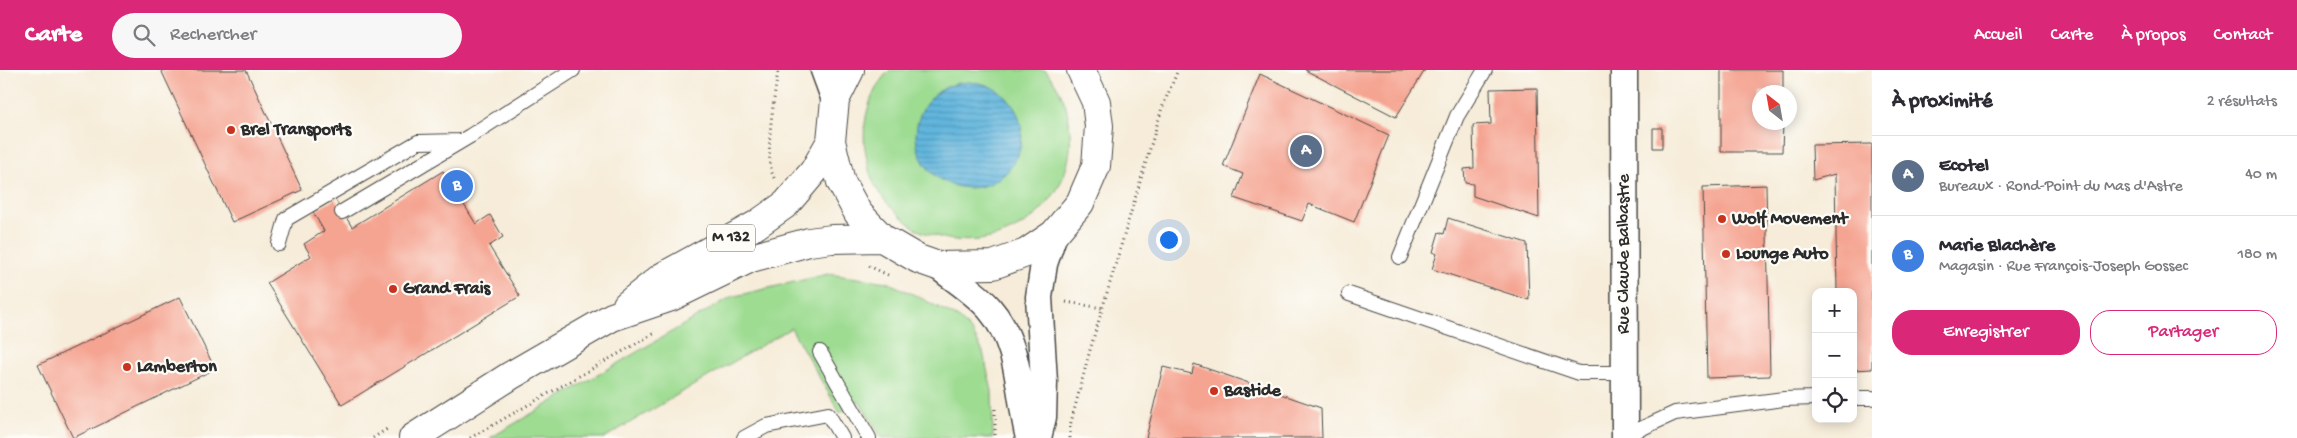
<!DOCTYPE html>
<html lang="fr">
<meta charset="utf-8">
<style>
:root{--surface:#fff;--page:#f7f7f7;--text:#2b2b33;--muted:#7c7c81;--line:#e1e1e2;--accent:#db2777}
body{margin:0;font-family:"Gochi Hand",sans-serif;background:var(--page);color:var(--text)}
.controls{position:absolute;right:15px;bottom:15px;display:grid;overflow:hidden;border-radius:10px;box-shadow:0 2px 12px #0003}
.controls button{width:45px;height:45px;display:grid;place-items:center;padding:0;border:0;border-bottom:1px solid var(--line);background:var(--surface);color:var(--text);font:25px sans-serif}
.compass{position:absolute;left:1752px;top:15px;width:45px;height:45px;border-radius:50%;background:var(--surface);box-shadow:0 2px 12px #0003;rotate:329deg}
.you{position:absolute;left:1168px;top:169px;width:18px;height:18px;margin:-12px;border:4px solid #fff;border-radius:50%;background:#1a73e8;box-shadow:0 0 0 8px #1a73e833}
.badge{display:grid;place-items:center;width:32px;height:32px;border-radius:50%;background:var(--accent);color:#fff;font-size:16px;font-weight:700}
.pin{position:absolute;translate:-50% -50%;border:2px solid #fff;box-shadow:0 1px 5px #0006}
.list{margin:0;padding:0;list-style:none}
h2{display:flex;justify-content:space-between;align-items:center;height:65px;margin:0;padding:0 20px;font-size:21px}
h2 small{font-size:16px;font-weight:400;color:var(--muted)}
.list li{display:grid;grid-template-columns:32px 1fr auto;gap:15px;align-items:center;box-sizing:border-box;height:80px;padding:0 20px;border-top:1px solid var(--line)}
.list b{display:block;font-size:19px;white-space:nowrap}
.list p{margin:0;font-size:16px;white-space:nowrap;color:var(--muted)}
.list em{font-size:16px;font-style:normal;color:var(--muted)}
.actions{display:flex;gap:10px;padding:15px 20px}
.actions a{flex:1;padding:11px 0;border:1px solid var(--accent);border-radius:20px;text-align:center;font-size:18px;color:var(--accent)}
.actions .main{background:var(--accent);color:#fff}
.icon{flex:none;width:28px;height:28px;fill:none;stroke:currentColor;stroke-width:2;stroke-linecap:round;stroke-linejoin:round}
.map{position:relative;flex:none;width:1872px;height:368px;overflow:hidden}
header{display:flex;align-items:center;gap:30px;box-sizing:border-box;height:70px;padding:0 25px;background:var(--accent);color:#fff}
header strong{font-size:24px}
nav{display:flex;gap:28px;margin-inline-start:auto;font-size:18px}
.search{width:350px;height:45px;background:var(--page);display:flex;align-items:center;gap:12px;box-sizing:border-box;padding:0 18px;border-radius:28px;color:var(--muted);font-size:19px}
main{display:flex}
aside{flex:1;background:var(--surface)}
.map>svg:first-child{display:block}
.grass{fill:#9edc92;stroke:#64845e}
.water{fill:url(#water-rules);stroke:#467084}
.building{fill:#f5a492}
.lines{fill:none;stroke-linecap:round;stroke-linejoin:round}
.service-casing{stroke:#494845;stroke-width:16}
.minor-casing{stroke:#494845;stroke-width:29}
.primary-casing{stroke:#494845;stroke-width:30}
.path{stroke:#494845;stroke-width:3;stroke-dasharray:1 4;stroke-linecap:butt}
.service{stroke:#fff;stroke-width:14}
.minor{stroke:#fff;stroke-width:26}
.primary{stroke:#fff;stroke-width:28}
.poi-dot{fill:#c8321e;stroke:#fdfcf7;stroke-width:2}
.labels{text-anchor:middle;dominant-baseline:central;stroke-width:4.5;stroke-linejoin:round;paint-order:stroke}
.shield{fill:#fdfcf7;stroke:#6a6a68;stroke-width:1}
.shield-label{font-size:16px;font-weight:bold;fill:#2b2b2b}
.poi-label{font-size:18px;font-weight:bold;fill:#2b2b2b;stroke:#fdfcf7;text-anchor:start}
.street-label{font-size:18px;fill:#2b2b2b;stroke:#fdfcf7}
</style>
<header>
<strong>Carte</strong>
<div class="search"><svg class="icon" aria-label="search" viewBox="0 0 24 24"><circle cx="10" cy="10" r="6"/><path d="M15 15l6 6"/></svg>Rechercher</div>
<nav><a>Accueil</a><a>Carte</a><a>À propos</a><a>Contact</a></nav>
</header>
<main>
<div class="map">
<svg width="1872" height="368" viewBox="0 0 1872 368">
<defs>
<pattern id="water-rules" width="6" height="5" patternUnits="userSpaceOnUse" patternTransform="scale(1.25)"><rect width="6" height="5" fill="#62b6de"/><path d="M0 2.5h6" fill="none" stroke="#5194b4"/></pattern>
</defs>
<rect width="100%" height="100%" fill="#fdfcf7"/>
<filter id="ink" filterUnits="userSpaceOnUse"><feTurbulence type="fractalNoise" baseFrequency=".02" numOctaves="2"/><feDisplacementMap in="SourceGraphic" scale="10" xChannelSelector="R" yChannelSelector="G"/><feConvolveMatrix kernelMatrix="1 2 1 2 8 2 1 2 1" color-interpolation-filters="sRGB"/></filter>
<filter id="wash" filterUnits="userSpaceOnUse"><feTurbulence type="fractalNoise" baseFrequency=".0096" numOctaves="4" result="noise"/><feDisplacementMap in="SourceGraphic" scale="20" xChannelSelector="R" yChannelSelector="G"/><feGaussianBlur stdDeviation="1.12" result="paint"/><feColorMatrix in="noise" values="0 0 0 0 0 0 0 0 0 0 0 0 0 0 0 0 0 1.4 0 .05"/><feComposite in="paint" operator="in"/></filter>
<g filter="url(#wash)">
<rect width="100%" height="100%" fill="#f6ecd9"/>
<path class="grass" d="M 890,0 L 1045,0 C 1061,18 1069,38 1070,62 C 1076,134 1004,187 936,166 C 930,164 923,163 918,160 C 913,157 908,152 903,148 C 890,138 877,123 871,106 C 868,100 868,91 866,84 C 860,57 869,19 890,0 Z
M 828,204 L 887,212 L 919,227 L 960,249 L 972,262 L 983,282 L 992,321 L 993,368 L 882,368 L 859,331 L 840,343 L 791,258 L 604,368 L 490,368 L 731,227 Z"/>
<path class="water" d="M916 65a53 53 0 1 1 106 0a53 53 0 1 1-106 0Z"/>
<g id="blocks">
<path class="building" d="M 161,0 L 246,0 L 302,120 L 232,152 Z
M 1305,0 L 1425,0 L 1396,47 Z
M 1721,0 L 1783,0 L 1783,22 L 1760,22 L 1760,52 L 1783,52 L 1782,82 L 1721,82 Z
M 1260,4 L 1389,65 L 1354,152 L 1309,134 L 1302,151 L 1234,128 L 1243,104 L 1223,96 Z
M 1537,18 L 1539,148 L 1473,126 L 1473,114 L 1465,113 L 1464,99 L 1474,98 L 1473,55 L 1491,54 L 1490,19 Z
M 1653,58 L 1662,58 L 1662,78 L 1653,78 Z
M 1872,74 L 1872,299 L 1853,300 L 1853,222 L 1837,222 L 1835,104 L 1813,110 L 1812,75 Z
M 443,101 L 476,154 L 490,145 L 503,167 L 489,176 L 520,226 L 342,335 L 267,213 L 311,186 L 304,174 L 324,161 L 313,142 L 335,129 L 352,157 Z
M 1766,115 L 1770,306 L 1707,308 L 1703,117 Z
M 1448,148 L 1527,173 L 1529,230 L 1432,199 L 1437,184 L 1433,182 L 1439,162 L 1444,164 Z
M 180,227 L 215,299 L 73,368 L 38,295 Z
M 1194,294 L 1321,338 L 1322,368 L 1146,368 L 1163,297 L 1192,304 Z"/>
</g>
</g>
<g filter="url(#ink)">
<use href="#blocks" fill-opacity="0" stroke="#494845" stroke-width="1"/>
<g class="lines">
<defs>
<path id="service" d="M 342,142 L 470,66 L 573,0
M 279,174 L 286,149 L 418,72 L 460,71
M 1400,187 L 1457,46 L 1485,0
M 1349,224 L 1579,303 L 1624,303
M 820,282 L 869,368
M 1853,328 L 1872,328
M 1625,366 L 1675,343 L 1784,329 L 1816,328
M 744,368 L 766,356 L 828,344 L 842,368"/>
<path id="minor" d="M 824,0 L 835,30
M 1624,0 L 1625,368
M 938,196 C 955,210 975,222 989,238 C 1021,275 1018,323 1029,368
M 1038,368 L 1043,347 L 1044,312 L 1039,227 L 1044,194 L 1054,164"/>
<path id="primary" d="M 850,0 L 835,30 L 831,71 L 841,112 L 858,143 L 882,168 L 918,189 L 938,196 L 993,195 L 1026,183 L 1054,164 L 1080,133 L 1096,96 L 1099,56 L 1096,32 L 1081,0
M 627,235 L 662,207 L 756,155 L 786,134 L 814,101 L 831,71
M 413,368 L 510,306 L 612,247 L 671,227 L 751,188 L 809,172 L 832,169 L 882,168"/>
</defs>
<use href="#service" class="service-casing"/>
<use href="#minor" class="minor-casing"/>
<use href="#primary" class="primary-casing"/>
<path class="path" d="M 774,108 C 763,84 775,27 778,0
M 869,196 L 888,205
M 1066,232 L 1102,238
M 995,339 L 995,368
M 373,368 L 387,359
M 470,368 L 655,263
M 1070,368 L 1070,356 L 1090,280 L 1162,38 L 1178,0"/>
<use href="#service" class="service"/>
<use href="#minor" class="minor"/>
<use href="#primary" class="primary"/>
</g>
</g>
<g class="poi-dot">
<circle cx="231" cy="60" r="5"/>
<circle cx="1722" cy="149" r="5"/>
<circle cx="1726" cy="184" r="5"/>
<circle cx="393" cy="219" r="5"/>
<circle cx="127" cy="297" r="5"/>
<circle cx="1214" cy="321" r="5"/>
</g>
<g class="labels">
<rect class="shield" x="707" y="154.5" width="48" height="27" rx="4"/>
<g class="shield-label">
<text x="731" y="168">M 132</text>
</g>
<g class="poi-label">
<text x="241" y="60">Brel Transports</text>
<text x="1732" y="149">Wolf Movement</text>
<text x="1736" y="184">Lounge Auto</text>
<text x="403" y="219">Grand Frais</text>
<text x="137" y="297">Lamberton</text>
<text x="1224" y="321">Bastide</text>
</g>
<g class="street-label">
<text transform="translate(1624 184) rotate(-90)">Rue Claude Balbastre</text>
</g>
</g>
</svg>
<div class="controls">
<button>+</button>
<button>−</button>
<button><svg class="icon" aria-label="locate" viewBox="0 0 24 24"><circle cx="12" cy="12" r="6"/><path d="M12 2v4M12 18v4M2 12h4M18 12h4"/></svg></button>
</div>
<svg class="compass" viewBox="-18 -18 36 36"><path d="M0-13l5 13h-10z" fill="#e53935"/><path d="M0 13l5-13h-10z" fill="#7c7c81"/></svg>
<div class="you"></div>
<div class="pin badge" style="left:1306px;top:81px;background:#5c6f8a">A</div>
<div class="pin badge" style="left:457px;top:116px;background:#3f7fe0">B</div>
</div>
<aside>
<h2>À proximité<small>2 résultats</small></h2>
<ul class="list">
<li><span class="badge" style="background:#5c6f8a">A</span><div><b>Ecotel</b><p>Bureaux · Rond-Point du Mas d'Astre</p></div><em>40 m</em></li>
<li><span class="badge" style="background:#3f7fe0">B</span><div><b>Marie Blachère</b><p>Magasin · Rue François-Joseph Gossec</p></div><em>180 m</em></li>
</ul>
<div class="actions"><a class="main">Enregistrer</a><a>Partager</a></div>
</aside>
</main>
